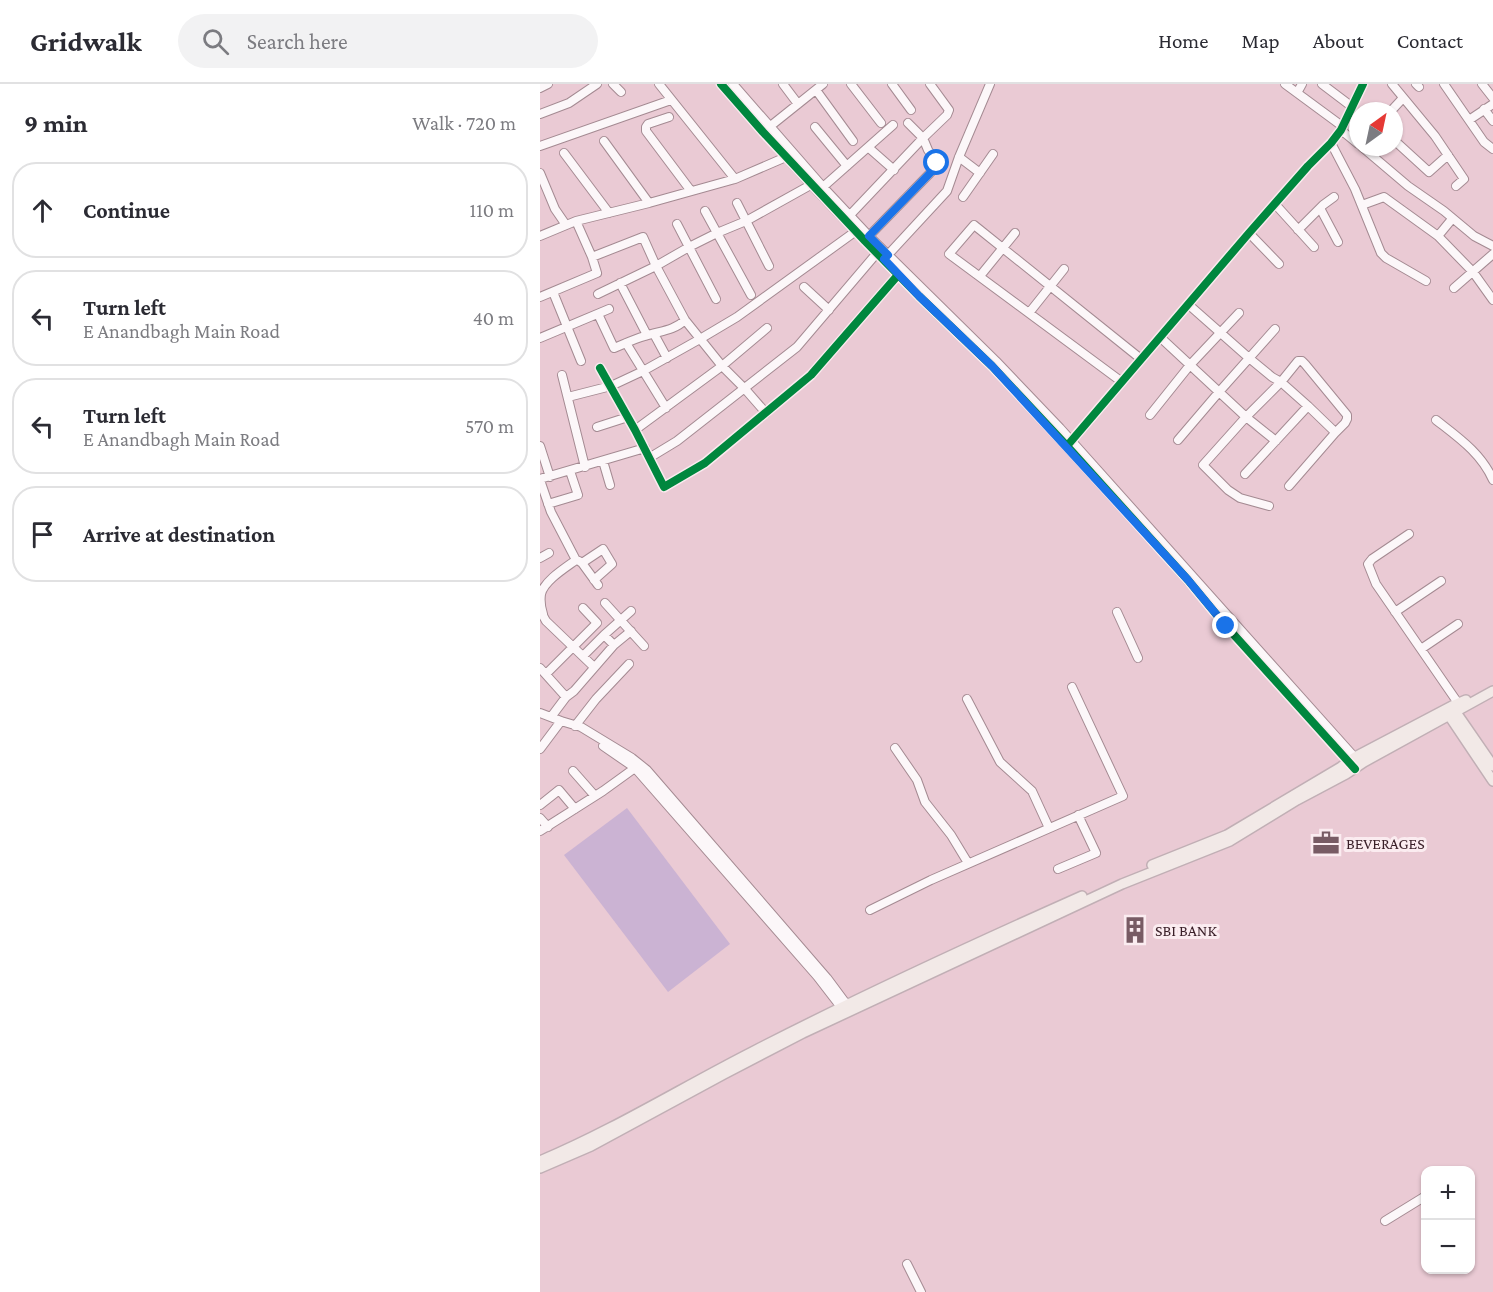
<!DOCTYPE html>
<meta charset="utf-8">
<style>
:root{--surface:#fff;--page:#f2f2f3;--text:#2b2b33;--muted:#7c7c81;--line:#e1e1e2}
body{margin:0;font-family:"Crimson Pro",serif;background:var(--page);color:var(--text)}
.controls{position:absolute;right:18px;bottom:18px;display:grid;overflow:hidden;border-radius:12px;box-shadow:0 2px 4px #0004}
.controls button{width:54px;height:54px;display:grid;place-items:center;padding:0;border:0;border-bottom:2px solid var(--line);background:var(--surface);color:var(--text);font:30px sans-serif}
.compass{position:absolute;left:809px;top:18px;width:54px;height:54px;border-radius:50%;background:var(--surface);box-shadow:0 2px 4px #0004;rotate:33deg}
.stop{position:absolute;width:18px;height:18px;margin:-14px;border:4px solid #1a73e8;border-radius:50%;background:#fff}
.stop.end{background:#1a73e8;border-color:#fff;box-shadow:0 2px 6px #0008}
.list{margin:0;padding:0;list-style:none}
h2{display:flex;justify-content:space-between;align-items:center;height:78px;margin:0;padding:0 24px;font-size:26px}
h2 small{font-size:20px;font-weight:400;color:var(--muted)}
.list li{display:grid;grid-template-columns:39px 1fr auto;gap:18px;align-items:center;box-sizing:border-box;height:96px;margin:0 12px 12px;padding:0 12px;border:2px solid var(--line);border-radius:24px}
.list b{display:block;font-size:22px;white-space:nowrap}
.list p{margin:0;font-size:20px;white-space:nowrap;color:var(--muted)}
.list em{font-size:20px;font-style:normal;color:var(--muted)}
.icon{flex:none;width:33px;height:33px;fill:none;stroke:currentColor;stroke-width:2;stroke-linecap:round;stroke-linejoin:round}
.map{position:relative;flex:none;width:953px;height:1208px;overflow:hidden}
header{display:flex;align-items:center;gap:36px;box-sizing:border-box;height:84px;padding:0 30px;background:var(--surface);border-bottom:2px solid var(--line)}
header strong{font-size:28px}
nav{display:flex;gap:33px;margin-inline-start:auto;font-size:21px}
.search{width:420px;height:54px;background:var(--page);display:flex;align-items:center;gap:15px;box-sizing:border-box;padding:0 21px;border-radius:33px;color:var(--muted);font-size:22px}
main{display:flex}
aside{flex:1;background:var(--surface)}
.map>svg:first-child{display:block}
.green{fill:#cbb3d3}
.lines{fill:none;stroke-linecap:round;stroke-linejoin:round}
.minor-casing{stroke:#a48a92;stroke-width:10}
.major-casing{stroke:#c1afb5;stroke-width:12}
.minor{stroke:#fcf7f9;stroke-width:8}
.major{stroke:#f2e9e7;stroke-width:9}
.cycleway-casing{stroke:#fbecf0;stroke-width:11}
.cycleway{stroke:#00873e;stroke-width:8}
.route{stroke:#1a73e8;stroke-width:8}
.labels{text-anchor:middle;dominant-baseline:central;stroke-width:6;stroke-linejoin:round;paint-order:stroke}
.poi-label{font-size:16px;fill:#3a1f28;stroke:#fbecf0;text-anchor:start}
</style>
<header>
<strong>Gridwalk</strong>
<div class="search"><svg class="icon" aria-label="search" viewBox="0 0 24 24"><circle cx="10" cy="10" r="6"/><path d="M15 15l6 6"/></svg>Search here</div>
<nav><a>Home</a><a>Map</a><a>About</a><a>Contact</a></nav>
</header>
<main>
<aside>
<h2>9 min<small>Walk · 720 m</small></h2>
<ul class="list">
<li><svg class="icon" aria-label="ahead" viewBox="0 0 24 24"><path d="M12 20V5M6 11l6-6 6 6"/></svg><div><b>Continue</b></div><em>110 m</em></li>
<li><svg class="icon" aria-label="left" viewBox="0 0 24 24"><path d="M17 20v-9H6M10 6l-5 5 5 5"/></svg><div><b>Turn left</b><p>E Anandbagh Main Road</p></div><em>40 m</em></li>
<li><svg class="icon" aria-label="left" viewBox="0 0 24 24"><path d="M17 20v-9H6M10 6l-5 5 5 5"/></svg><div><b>Turn left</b><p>E Anandbagh Main Road</p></div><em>570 m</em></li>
<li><svg class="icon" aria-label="arrive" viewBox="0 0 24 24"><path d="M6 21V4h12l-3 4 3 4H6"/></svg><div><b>Arrive at destination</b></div></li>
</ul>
</aside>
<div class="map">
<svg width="953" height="1208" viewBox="0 0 953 1208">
<rect width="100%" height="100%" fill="#eacad4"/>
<path class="green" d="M 87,724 L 190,860 L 128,908 L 24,771 Z"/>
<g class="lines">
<defs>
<path id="minor" d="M 73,0 L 81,8
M 119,0 L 195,95
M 181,0 C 228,54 276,107 326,158 C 343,176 361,193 378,211 C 402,236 429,258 453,282 C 578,411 691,550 812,681
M 193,0 L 283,103 L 329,152 L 456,277 L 520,344 L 818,677
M 243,0 L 258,20
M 311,0 L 341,39
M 352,0 L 371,26
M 745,0 L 802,42
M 782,0 L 811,22
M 852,0 L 895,52 L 924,95 L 916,102
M 876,0 L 879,3
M 904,0 L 944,58 L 953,65
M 942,0 L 953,14
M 0,4 L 8,0
M 276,6 L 313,57
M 757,9 L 762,0
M 944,25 L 953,37
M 851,27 L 863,14
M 0,30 L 29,19 L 57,0
M 129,33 L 108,40 L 106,43 L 106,47 L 151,107
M 929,36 L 953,20
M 275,43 L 307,82
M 228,44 L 283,0
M 801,46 L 818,60
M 854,56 L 889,88 L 908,71
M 64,57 L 109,119
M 791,59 L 815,105 L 841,169 L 846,174 L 886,197
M 0,62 L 131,16
M 822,63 L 868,102 L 904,127 L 934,152 L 953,162
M 329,64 L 354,86
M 24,69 L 69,129
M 419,73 L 440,89
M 0,89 L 15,125 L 26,141
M 283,103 L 353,41
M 423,113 L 453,70
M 197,119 L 229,182
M 735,120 L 774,163
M 822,121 L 844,113 L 898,152 L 933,188 L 953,216
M 780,124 L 798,158
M 165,127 L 211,211
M 310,131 L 383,54 L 407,31 L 409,26 L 390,0
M 137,140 L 176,215
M 758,146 L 783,121 L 794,113
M 709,149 L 739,180
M 0,152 L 36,137 L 109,119 L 195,95 L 246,73
M 329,152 L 395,84 L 397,79 L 388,66 L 383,54 L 368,39
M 898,152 L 912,135
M 52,173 L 103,153 L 116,182 L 145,236 L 182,282 L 205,305 L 226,329
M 346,173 L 407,107 L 419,73 L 450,0
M 440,192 L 475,149
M 80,199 L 107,251
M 264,203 L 289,226
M 914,204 L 953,170
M 13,208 L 41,277
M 58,210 L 116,182 L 149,163 L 177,149 L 206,137 L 276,98
M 0,213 L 57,189 L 52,173 L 36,137
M 649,221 L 709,274 L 732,293 L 741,298 L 768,322 L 795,348
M 489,229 L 524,185
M 58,230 L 74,264 C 84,260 94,255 105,252 C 119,247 134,247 145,236
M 114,250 L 127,274
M 0,254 L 69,225
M 621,254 L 706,333 L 736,357
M 86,259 L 126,324
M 60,284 L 95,346 L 124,403 L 165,379 L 271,291 L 358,191
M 22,291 L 45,383
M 582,298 L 409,170 L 434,141 L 601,275
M 28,313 L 71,302 L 103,287 L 160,255 L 197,233 L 316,147
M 610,331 L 650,281 L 699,229
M 896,336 C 919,354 941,369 953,396
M 57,343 L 88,333
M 95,346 L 182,282 L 227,244
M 638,356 L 679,308 L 735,245
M 530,359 L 709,149 L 768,82 L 791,59 L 801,46 L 823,0
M 0,362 L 10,393
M 109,374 L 137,357 L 257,263 L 337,169
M 63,377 L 70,401
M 705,390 L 768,322
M 0,395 L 105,364
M 0,396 L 11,428 L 36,476 C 25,484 4,497 1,510 C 0,517 1,524 3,530
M 8,420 L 38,411 L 30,387
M 729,422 L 700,414 L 688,406 L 663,381 L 706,333 L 741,298 L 758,277 L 762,277 L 765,280 L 807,331 L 807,335 L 805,339 L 795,349 L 749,402
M 869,450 L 832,475 L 828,480 L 836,500 L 918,619
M 0,474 L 9,469
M 39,477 L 42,479 L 58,501
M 42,479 L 63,465 L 72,480 L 54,496
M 65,519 L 104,562
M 1,528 L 6,537 L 54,583
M 577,528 L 598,574
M 855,528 L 901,497
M 74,561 L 91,547
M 881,565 L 918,540
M 43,572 L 64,551
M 0,584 L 26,613
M 6,590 L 57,539 L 43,524
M 427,615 L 460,678 L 492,707 L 509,744
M 0,629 L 21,637 L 41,643 L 92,674 L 107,686 L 287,894 L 310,925
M 11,633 L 26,613 L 34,607 L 74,561 L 64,551 L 91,527
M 35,642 L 56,615 L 89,580
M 63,662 L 95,684 L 277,892 L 304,927
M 355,664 L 377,696 L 385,718 L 411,751 L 428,779
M 0,665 L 21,637
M 33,687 L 55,712
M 0,721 L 19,706 L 35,725
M 0,734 L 8,743
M 0,747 L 63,707 L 99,681
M 518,785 L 556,769 L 538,731
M 330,826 L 391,796 L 583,712 L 532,603
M 845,1137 L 884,1113
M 367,1180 L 381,1208"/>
<path id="major" d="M 913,624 L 953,682
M 906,627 L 953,697
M 612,781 L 687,751 L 801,683 L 815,673 L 912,622 L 926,616
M 0,1077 C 74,1046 143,1003 214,967 C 321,912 432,861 542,812
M 0,1084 L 51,1062 L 184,990 L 263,949 L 582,800 L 690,757 L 757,716 L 806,690 L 824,678 L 953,607"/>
</defs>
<use href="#minor" class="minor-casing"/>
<use href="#major" class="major-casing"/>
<use href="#minor" class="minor"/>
<use href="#major" class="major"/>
<defs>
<path id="cycleway" d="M 181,0 L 223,48 L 325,157 L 379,212 L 452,282 L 527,362 L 648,496 L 686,542 L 815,685
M 60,284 L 95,346 L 124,403 L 165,379 L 271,291 L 358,191
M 527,362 L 709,149 L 768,82 L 791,59 L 801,46 L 823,0"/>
</defs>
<use href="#cycleway" class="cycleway-casing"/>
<use href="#cycleway" class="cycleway"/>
</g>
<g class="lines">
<path class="route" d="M 397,79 L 395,84 L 329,152 L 348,171 L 344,175 L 379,212 L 452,282 L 648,496 L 686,542"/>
</g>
<defs>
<symbol id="office-bare" viewBox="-9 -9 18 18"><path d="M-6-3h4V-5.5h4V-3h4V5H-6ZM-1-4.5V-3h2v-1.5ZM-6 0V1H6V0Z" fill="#785b64" stroke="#fbecf0" stroke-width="2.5" paint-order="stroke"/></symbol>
<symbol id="building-bare" viewBox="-9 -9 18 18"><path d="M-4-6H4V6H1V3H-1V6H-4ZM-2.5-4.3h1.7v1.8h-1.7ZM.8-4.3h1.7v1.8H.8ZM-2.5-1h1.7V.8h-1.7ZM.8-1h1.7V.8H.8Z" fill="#785b64" stroke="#fbecf0" stroke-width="2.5" paint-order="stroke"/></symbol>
</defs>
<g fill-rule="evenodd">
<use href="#office-bare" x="767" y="740" width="38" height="38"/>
<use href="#building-bare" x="576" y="827" width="38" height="38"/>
</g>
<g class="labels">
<g class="poi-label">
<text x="806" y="759">BEVERAGES</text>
<text x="615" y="846">SBI BANK</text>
</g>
</g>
</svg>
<div class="controls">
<button>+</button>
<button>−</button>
</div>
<svg class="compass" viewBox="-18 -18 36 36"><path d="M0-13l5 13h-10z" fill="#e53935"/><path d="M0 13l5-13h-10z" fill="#7c7c81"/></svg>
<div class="stop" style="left:397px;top:79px"></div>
<div class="stop end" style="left:686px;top:542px"></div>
</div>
</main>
